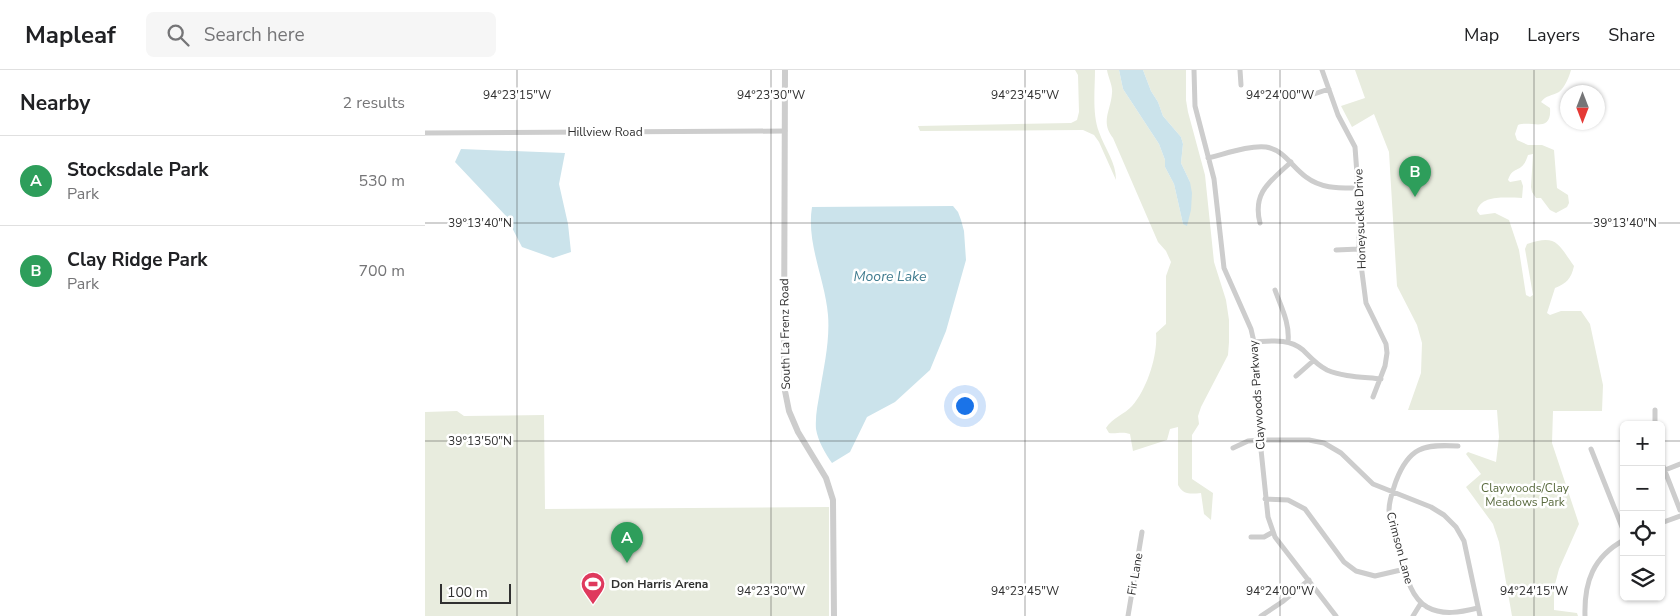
<!DOCTYPE html>
<meta charset="utf-8">
<style>
:root{--surface:#fff;--page:#f6f6f6;--text:#202124;--muted:#757577;--line:#e0e0e0;--accent:#7c3aed}
body{margin:0;font-family:"Nunito Sans",sans-serif;background:var(--page);color:var(--text)}
.controls{position:absolute;right:15px;bottom:15px;display:grid;overflow:hidden;border-radius:8px;box-shadow:0 1px 4px #0004}
.controls button{width:45px;height:45px;display:grid;place-items:center;padding:0;border:0;border-bottom:1px solid var(--line);background:var(--surface);color:var(--text);font:25px sans-serif}
.compass{position:absolute;left:1135px;top:15px;width:45px;height:45px;border-radius:50%;background:var(--surface);box-shadow:0 1px 4px #0004;rotate:180deg}
.scale{position:absolute;left:15px;bottom:12px;width:71px;box-sizing:border-box;padding-left:5px;border:2px solid #303030;border-top:0;font-size:14px;line-height:18px;white-space:nowrap;color:#303030;-webkit-text-stroke:4px #fff;paint-order:stroke}
.you{position:absolute;left:539px;top:335px;width:18px;height:18px;margin:-12px;border:4px solid #fff;border-radius:50%;background:#1a73e8;box-shadow:0 0 0 8px #1a73e833}
.badge{display:grid;place-items:center;width:32px;height:32px;border-radius:50%;background:var(--accent);color:#fff;font-size:16px;font-weight:700}
.pin{position:absolute;translate:-50% -41px;filter:drop-shadow(0 1px 2px #0008)}
.pin::after{content:'';position:absolute;top:26px;width:18px;height:15px;background:inherit;clip-path:polygon(0 0,100% 0,50% 100%)}
.list{margin:0;padding:0;list-style:none}
h2{display:flex;justify-content:space-between;align-items:center;height:65px;margin:0;padding:0 20px;font-size:21px}
h2 small{font-size:16px;font-weight:400;color:var(--muted)}
.list li{display:grid;grid-template-columns:32px 1fr auto;gap:15px;align-items:center;box-sizing:border-box;height:90px;padding:0 20px;border-top:1px solid var(--line)}
.list b{display:block;font-size:19px;white-space:nowrap}
.list p{margin:0;font-size:16px;white-space:nowrap;color:var(--muted)}
.list em{font-size:16px;font-style:normal;color:var(--muted)}
.icon{flex:none;width:28px;height:28px;fill:none;stroke:currentColor;stroke-width:2;stroke-linecap:round;stroke-linejoin:round}
.map{position:relative;flex:none;width:1255px;height:546px;overflow:hidden}
header{display:flex;align-items:center;gap:30px;box-sizing:border-box;height:70px;padding:0 25px;background:var(--surface);border-bottom:1px solid var(--line)}
header strong{font-size:24px}
nav{display:flex;gap:28px;margin-inline-start:auto;font-size:18px}
.search{width:350px;height:45px;background:var(--page);display:flex;align-items:center;gap:12px;box-sizing:border-box;padding:0 18px;border-radius:8px;color:var(--muted);font-size:19px}
main{display:flex}
aside{flex:1;background:var(--surface)}
.map>svg:first-child{display:block}
.green{fill:#e8ecde}
.water{fill:#cbe3eb}
.lines{fill:none;stroke-linecap:round;stroke-linejoin:round}
.minor{stroke:#cdcdcd;stroke-width:5}
.tertiary{stroke:#cdcdcd;stroke-width:6}
.ticks{fill:none;stroke:#303030;stroke-width:1;stroke-opacity:0.45}
.labels{text-anchor:middle;dominant-baseline:central;stroke-width:5;stroke-linejoin:round;paint-order:stroke}
.street-label{font-size:12px;fill:#303030;stroke:#fff}
.park-label{font-size:12px;fill:#596a3e;stroke:#fff}
.poi-label{font-size:12px;font-weight:bold;fill:#303030;stroke:#fff;text-anchor:start}
.water-label{font-size:14px;font-style:italic;fill:#407c8f;stroke:#fff}
.ticks-label{font-size:12px;text-anchor:middle;fill:#303030;stroke:#fff;stroke-width:5;stroke-linejoin:round;paint-order:stroke}
</style>
<header>
<strong>Mapleaf</strong>
<div class="search"><svg class="icon" aria-label="search" viewBox="0 0 24 24"><circle cx="10" cy="10" r="6"/><path d="M15 15l6 6"/></svg>Search here</div>
<nav><a>Map</a><a>Layers</a><a>Share</a></nav>
</header>
<main>
<aside>
<h2>Nearby<small>2 results</small></h2>
<ul class="list">
<li><span class="badge" style="background:#2e9e5b">A</span><div><b>Stocksdale Park</b><p>Park</p></div><em>530 m</em></li>
<li><span class="badge" style="background:#2e9e5b">B</span><div><b>Clay Ridge Park</b><p>Park</p></div><em>700 m</em></li>
</ul>
</aside>
<div class="map">
<svg width="1255" height="546" viewBox="0 0 1255 546">
<rect width="100%" height="100%" fill="#fff"/>
<path class="green" d="M 650,0 L 670,0 C 670,20 667,43 674,62 C 680,79 691,92 691,110 L 674,72 L 669,65 L 658,60 L 495,61 L 493,56 L 646,53 L 652,50 L 654,42 L 653,5 Z
M 682,0 L 694,0 L 698,19 L 734,74 L 740,90 L 740,97 L 749,114 L 758,154 L 765,112 L 756,93 L 758,74 L 756,67 L 738,46 L 733,32 L 726,21 L 718,0 L 761,0 L 761,30 L 763,42 L 780,105 L 789,192 L 801,230 L 804,250 L 804,272 L 803,285 L 776,337 L 773,346 L 774,354 L 767,365 L 767,409 L 788,423 L 786,450 L 779,444 L 776,423 C 766,424 758,425 753,415 L 753,357 L 745,359 L 742,370 L 708,381 L 705,364 C 697,361 692,364 684,363 L 681,358 C 687,348 700,344 707,336 C 722,319 733,285 731,263 L 741,254 L 741,206 L 746,192 L 741,181 L 733,172 L 688,68 C 675,52 686,40 687,23 C 688,16 683,7 682,0 Z
M 930,0 L 1146,0 C 1144,7 1140,17 1134,22 C 1127,26 1121,25 1116,32 L 1125,38 C 1127,64 1106,50 1093,55 L 1090,64 L 1092,70 L 1103,75 L 1117,75 L 1129,80 L 1132,118 L 1143,125 L 1144,133 L 1142,137 L 1131,143 L 1125,140 L 1116,128 L 1111,128 L 1107,122 L 1106,117 L 1108,84 L 1103,85 C 1097,105 1088,94 1083,110 L 1085,112 L 1096,110 L 1098,116 L 1097,128 C 1083,128 1056,124 1052,141 L 1055,145 L 1070,143 L 1084,150 L 1094,180 L 1101,225 L 1105,227 L 1108,225 L 1100,179 L 1102,174 C 1132,164 1133,174 1149,196 C 1146,209 1142,213 1130,218 L 1122,243 L 1125,245 L 1136,241 L 1156,241 L 1165,254 L 1178,315 L 1177,341 L 1128,341 L 1127,373 L 1154,454 L 1134,499 L 1129,518 L 1129,540 L 1152,543 L 1153,546 L 1087,546 L 1074,472 L 1068,454 L 1041,417 L 1056,404 L 1041,384 L 1043,382 L 1071,392 L 1074,367 L 1072,340 L 983,340 L 996,303 L 997,273 L 992,255 L 972,216 L 964,82 L 949,44 L 927,57 L 916,36 L 940,28 Z
M 32,341 L 39,346 L 119,345 L 120,439 L 404,437 L 404,546 L 0,546 L 0,342 Z"/>
<path class="water" d="M 694,0 L 718,0 L 726,21 L 733,32 L 738,46 L 756,67 L 758,74 L 756,93 L 765,112 L 767,123 L 766,140 L 762,156 L 758,154 L 749,114 L 740,97 L 740,90 L 734,74 L 698,19 Z
M 36,79 L 140,83 L 134,114 L 143,154 L 146,182 L 128,188 L 97,177 L 81,146 L 30,92 Z
M 528,136 L 533,142 L 536,150 L 539,161 L 541,190 L 521,261 L 505,300 L 470,332 L 442,347 L 425,382 L 407,393 C 400,383 393,371 391,359 C 390,346 393,333 395,321 C 399,296 405,271 403,245 C 400,209 381,173 387,137 Z"/>
<g class="lines">
<path class="minor" d="M 769,0 L 770,36 L 789,109 L 799,198 L 826,259 L 829,272 L 835,370 L 843,447 L 850,467 L 911,546
M 815,0 L 816,15
M 897,0 L 913,45 L 930,77 L 934,131 L 934,179 L 941,233 L 961,274 L 962,283 L 960,296 L 948,327
M 883,26 L 904,19
M 0,63 L 360,61
M 783,88 C 800,84 825,75 841,77 C 859,80 867,97 881,107 C 897,119 914,118 933,118
M 835,153 C 827,122 846,111 866,92
M 911,180 L 934,179
M 850,220 C 856,237 865,253 863,272
M 829,272 C 847,271 864,268 878,280 C 885,287 892,295 902,300 C 918,307 938,307 956,309
M 871,306 L 888,291
M 1230,355 L 1230,340
M 1033,376 C 999,374 984,377 971,411 C 968,420 964,430 964,440 C 965,455 972,470 976,484 C 981,503 984,526 1002,537 C 1018,546 1036,542 1053,538
M 808,378 L 823,371 L 835,370 L 884,370 L 899,373 L 916,383 L 948,414 L 1006,437 L 1019,445 L 1031,457 L 1039,471 L 1055,546
M 1166,379 L 1199,462
M 1236,391 L 1255,440
M 1240,400 L 1255,394
M 840,429 L 863,430 L 880,439 L 919,492 L 931,501 L 950,506 L 980,499
M 1236,453 L 1255,446
M 826,467 L 839,467 L 848,462
M 703,546 L 717,462
M 836,546 L 857,532 L 884,510
M 988,546 L 996,533
M 1160,546 C 1159,512 1168,487 1199,470"/>
<path class="tertiary" d="M 360,0 L 359,285 L 360,321 L 364,341 L 373,362 L 401,408 L 408,430 L 409,546"/>
</g>
<path class="ticks" d="M 92,0 L 92,546M 346,0 L 346,546M 600,0 L 600,546M 855,0 L 855,546M 1109,0 L 1109,546M 0,153 L 1255,153M 0,371 L 1199,371M 1236,371 L 1255,371"/>
<defs>
<symbol id="stadium-pin" viewBox="-11 -11 22 30"><path d="M0 17L-7.5 6A9.5 9.5 0 1 1 7.5 6Z" fill="#df395d" stroke="#fff"/><path d="M0-5a6.5 5 0 1 0 0 10a6.5 5 0 1 0 0-10ZM-3.5-1.8h7v3.6h-7Z" fill="#fff"/></symbol>
</defs>
<g fill-rule="evenodd">
<use href="#stadium-pin" x="154" y="500" width="28" height="38"/>
</g>
<g class="labels">
<g class="street-label">
<text x="180" y="62">Hillview Road</text>
<text transform="translate(935 149) rotate(-92)">Honeysuckle Drive</text>
<text transform="translate(360 264) rotate(-91)">South La Frenz Road</text>
<text transform="translate(832 325) rotate(-94)">Claywoods Parkway</text>
<text transform="translate(975 478) rotate(75)">Crimson Lane</text>
<text transform="translate(710 504) rotate(-80)">Fir Lane</text>
</g>
<g class="park-label">
<text x="1100" y="418">Claywoods/Clay<tspan x="1100" dy="14">Meadows Park</tspan></text>
</g>
<g class="poi-label">
<text x="186" y="514">Don Harris Arena</text>
</g>
<g class="water-label">
<text x="465" y="206">Moore Lake</text>
</g>
</g>
<g class="ticks-label">
<text x="92" y="29">94°23'15"W</text>
<text x="346" y="29">94°23'30"W</text>
<text x="600" y="29">94°23'45"W</text>
<text x="855" y="29">94°24'00"W</text>
<text x="1200" y="157">39°13'40"N</text>
<text x="55" y="157">39°13'40"N</text>
<text x="55" y="375">39°13'50"N</text>
<text x="346" y="525">94°23'30"W</text>
<text x="600" y="525">94°23'45"W</text>
<text x="855" y="525">94°24'00"W</text>
<text x="1109" y="525">94°24'15"W</text>
</g>
</svg>
<div class="controls">
<button>+</button>
<button>−</button>
<button><svg class="icon" aria-label="locate" viewBox="0 0 24 24"><circle cx="12" cy="12" r="6"/><path d="M12 2v4M12 18v4M2 12h4M18 12h4"/></svg></button>
<button><svg class="icon" aria-label="layers" viewBox="0 0 24 24"><path d="M12 4l9 5-9 5-9-5zM3 14l9 5 9-5"/></svg></button>
</div>
<svg class="compass" viewBox="-18 -18 36 36"><path d="M0-13l5 13h-10z" fill="#e53935"/><path d="M0 13l5-13h-10z" fill="#757577"/></svg>
<div class="scale">100 m</div>
<div class="you"></div>
<div class="pin badge" style="left:202px;top:493px;background:#2e9e5b">A</div>
<div class="pin badge" style="left:990px;top:127px;background:#2e9e5b">B</div>
</div>
</main>
